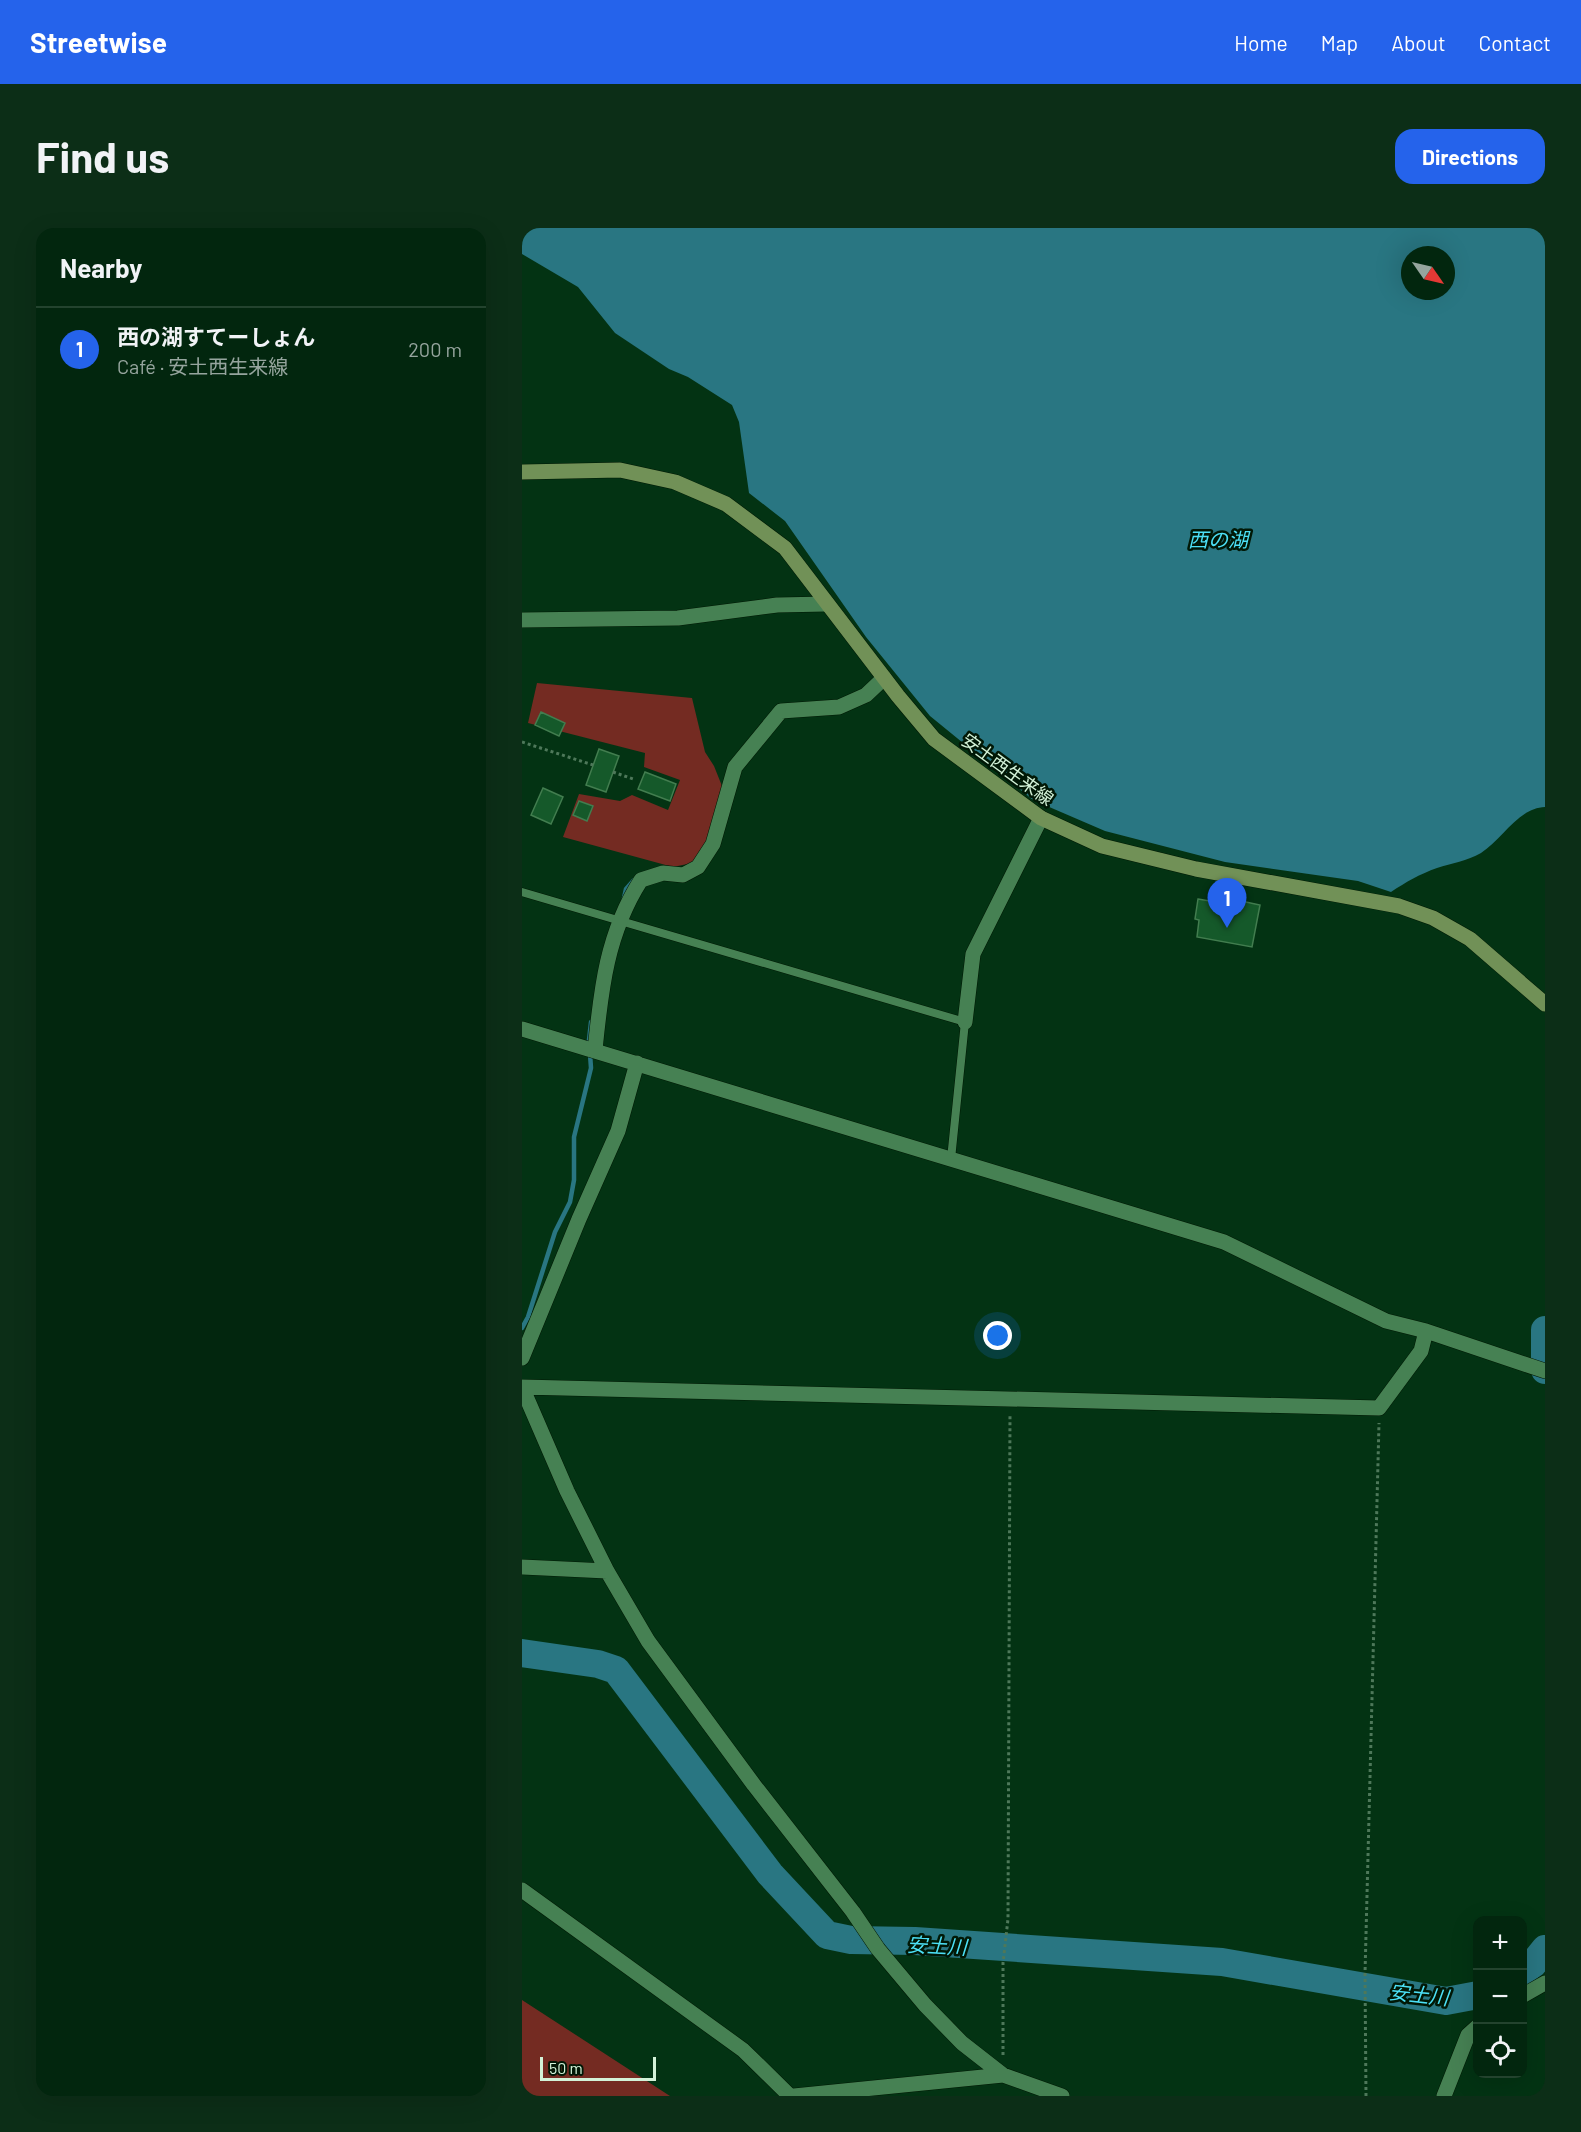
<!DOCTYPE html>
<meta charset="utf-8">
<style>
:root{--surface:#02260e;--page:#0c2e17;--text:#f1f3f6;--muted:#96a59e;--line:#23432e;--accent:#2563eb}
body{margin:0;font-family:Barlow,"Noto Sans JP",sans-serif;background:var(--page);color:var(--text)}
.controls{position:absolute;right:18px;bottom:18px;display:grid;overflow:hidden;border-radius:12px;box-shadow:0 6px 24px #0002}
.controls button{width:54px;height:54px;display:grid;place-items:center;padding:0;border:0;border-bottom:2px solid var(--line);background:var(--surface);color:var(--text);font:30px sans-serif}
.compass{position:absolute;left:879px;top:18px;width:54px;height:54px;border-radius:50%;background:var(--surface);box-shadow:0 6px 24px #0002;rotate:124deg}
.scale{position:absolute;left:18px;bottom:15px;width:116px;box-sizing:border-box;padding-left:6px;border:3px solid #d3f2d8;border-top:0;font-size:16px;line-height:21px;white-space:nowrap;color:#d3f2d8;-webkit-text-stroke:4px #011806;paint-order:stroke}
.you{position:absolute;left:476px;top:1108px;width:21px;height:21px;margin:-15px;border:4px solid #fff;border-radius:50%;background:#1a73e8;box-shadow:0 0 0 9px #1a73e833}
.badge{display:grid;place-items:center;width:39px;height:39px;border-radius:50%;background:var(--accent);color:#fff;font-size:20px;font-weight:700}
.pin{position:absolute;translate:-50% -50px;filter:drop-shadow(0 2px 3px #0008)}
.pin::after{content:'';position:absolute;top:32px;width:21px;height:18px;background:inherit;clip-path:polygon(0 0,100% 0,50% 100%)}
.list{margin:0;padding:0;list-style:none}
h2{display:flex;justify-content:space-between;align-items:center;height:78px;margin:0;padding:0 24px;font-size:26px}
h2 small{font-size:20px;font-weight:400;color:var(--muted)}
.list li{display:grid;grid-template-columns:39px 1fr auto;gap:18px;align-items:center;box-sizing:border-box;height:84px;padding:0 24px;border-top:2px solid var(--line)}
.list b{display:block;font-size:22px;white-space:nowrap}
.list p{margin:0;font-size:20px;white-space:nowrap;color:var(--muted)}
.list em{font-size:20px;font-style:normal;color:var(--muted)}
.icon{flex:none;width:33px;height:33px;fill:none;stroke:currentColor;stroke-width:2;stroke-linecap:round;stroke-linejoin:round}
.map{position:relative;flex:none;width:1023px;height:1868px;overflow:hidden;border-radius:18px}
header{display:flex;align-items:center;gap:36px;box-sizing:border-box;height:84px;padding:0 30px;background:var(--accent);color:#fff}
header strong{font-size:28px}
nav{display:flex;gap:33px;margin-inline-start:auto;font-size:21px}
.intro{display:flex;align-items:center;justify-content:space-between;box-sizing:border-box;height:144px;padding:0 36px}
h1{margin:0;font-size:42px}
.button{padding:15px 27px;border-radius:18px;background:var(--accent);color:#fff;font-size:21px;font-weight:700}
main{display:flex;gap:36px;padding:0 36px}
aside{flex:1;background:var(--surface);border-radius:18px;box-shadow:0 6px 24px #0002}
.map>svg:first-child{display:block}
.green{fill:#742b22}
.water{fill:#297682;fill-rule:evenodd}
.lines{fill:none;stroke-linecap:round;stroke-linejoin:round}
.stream{stroke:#297682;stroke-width:4.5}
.river{stroke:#297682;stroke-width:28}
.building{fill:#15592a;stroke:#427d4f;stroke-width:1.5}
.service-casing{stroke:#001904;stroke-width:9}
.minor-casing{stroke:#001904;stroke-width:16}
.secondary-casing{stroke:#001904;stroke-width:16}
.path{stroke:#4e785a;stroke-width:3;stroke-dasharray:3 3;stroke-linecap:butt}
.service{stroke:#468153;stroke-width:8}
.minor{stroke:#468153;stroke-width:15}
.secondary{stroke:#719157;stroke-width:15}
.labels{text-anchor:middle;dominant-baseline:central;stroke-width:5;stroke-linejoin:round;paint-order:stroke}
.street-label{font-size:18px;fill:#d3f2d8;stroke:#011806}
.water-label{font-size:20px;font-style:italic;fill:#4ce0f6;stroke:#011806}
</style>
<header>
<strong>Streetwise</strong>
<nav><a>Home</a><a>Map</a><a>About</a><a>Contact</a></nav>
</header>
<div class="intro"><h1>Find us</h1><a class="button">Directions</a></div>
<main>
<aside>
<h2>Nearby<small></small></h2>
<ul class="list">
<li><span class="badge">1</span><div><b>西の湖すてーしょん</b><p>Café · 安土西生来線</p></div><em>200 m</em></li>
</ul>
</aside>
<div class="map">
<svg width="1023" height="1868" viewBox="0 0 1023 1868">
<rect width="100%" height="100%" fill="#033313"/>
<path class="green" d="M 15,455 L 170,470 L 183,524 L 192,538 L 202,563 L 189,612 L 175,634 L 151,639 L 41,609 L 57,566 L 98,573 L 110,567 L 146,582 L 158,552 L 122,539 L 123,525 L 6,495 Z
M 0,1772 L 148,1868 L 0,1868 Z"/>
<path class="water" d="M 0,0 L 1023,0 L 1023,579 C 996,580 980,612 959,625 C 945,633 930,635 915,640 C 898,646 884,654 869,664 L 836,653 L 703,634 L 583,603 L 511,572 L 408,488 L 344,409 L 263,293 L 227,265 L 217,194 L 210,177 L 166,149 L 147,141 L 93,105 L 56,59 L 0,26 ZM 888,27 L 924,27 L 924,63 L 888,63 Z"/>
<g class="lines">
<path class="stream" d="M 102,670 L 104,661 L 112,652
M 67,812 L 69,794
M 0,1100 L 6,1089 L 33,1004 L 48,974 L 52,952 L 52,909 L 69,840 L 68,826"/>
<path class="river" d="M 1023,1102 L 1023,1142
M 0,1425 L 76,1436 L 94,1442 L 248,1646 L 305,1707 L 329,1712 L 393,1713 L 700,1734 L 924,1773 L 956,1767
M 1000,1744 L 1011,1736 L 1023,1721"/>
</g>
<path class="building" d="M 19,484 L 43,495 L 37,508 L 13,497 Z
M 77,521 L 97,528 L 84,564 L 64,557 Z
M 123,544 L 154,556 L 148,573 L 116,561 Z
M 21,560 L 41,569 L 29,596 L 9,587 Z
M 57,573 L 71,578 L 65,593 L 51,587 Z
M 676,671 L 700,675 L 699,680 L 717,683 L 719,673 L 738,677 L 730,719 L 675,709 L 677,692 L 673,691 Z"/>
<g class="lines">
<defs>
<path id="service" d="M 0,664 L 443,794 L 429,931"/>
<path id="minor" d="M 0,392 L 156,390 L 255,377 L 305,376
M 443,794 L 451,726 L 519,590
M 0,801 L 702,1014 L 864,1093 L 904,1103 L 1023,1143
M 73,822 C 79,761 85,705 119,652 L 141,645 L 161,647 L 176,639 L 191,616 L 213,539 L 259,483 L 317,479 L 344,467 L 362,450
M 0,1130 L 57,991 L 96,903 L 115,835
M 0,1159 L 857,1180 L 899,1123 L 904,1103
M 0,1159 L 45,1263 L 85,1343 L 126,1413 L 232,1557 L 331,1684 L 356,1721 L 403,1777 L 440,1815 L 481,1847 L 540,1868
M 0,1339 L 85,1343
M 0,1662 L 221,1822 L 268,1868
M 1000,1768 L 1023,1755
M 272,1868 L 481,1847
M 922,1868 L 946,1807 L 956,1798"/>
<path id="secondary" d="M 0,244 L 98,242 L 153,254 L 204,276 L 263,320 L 376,468 L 412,511 L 519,590 L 580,618 L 674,641 L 877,678 L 911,690 L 948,711 L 1023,776"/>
</defs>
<use href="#service" class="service-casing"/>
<use href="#minor" class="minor-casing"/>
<use href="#secondary" class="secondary-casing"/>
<path class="path" d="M 0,514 L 71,537
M 91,544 L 111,551
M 481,1827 L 481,1735 L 486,1691 L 488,1186
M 844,1868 L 843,1746 L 857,1195"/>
<use href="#service" class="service"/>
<use href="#minor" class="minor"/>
<use href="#secondary" class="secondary"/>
</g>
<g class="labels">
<g class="street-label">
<text transform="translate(486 541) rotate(36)">安土西生来線</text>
</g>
<g class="water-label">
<text x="696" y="311">西の湖</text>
<text transform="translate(415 1717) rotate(3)">安土川</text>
<text transform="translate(897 1766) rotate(6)">安土川</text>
</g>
</g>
</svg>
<div class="controls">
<button>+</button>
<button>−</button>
<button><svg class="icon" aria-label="locate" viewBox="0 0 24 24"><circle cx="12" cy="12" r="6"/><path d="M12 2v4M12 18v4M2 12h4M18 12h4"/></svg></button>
</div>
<svg class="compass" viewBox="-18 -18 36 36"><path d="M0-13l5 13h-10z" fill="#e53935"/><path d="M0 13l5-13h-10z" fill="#96a59e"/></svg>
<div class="scale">50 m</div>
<div class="you"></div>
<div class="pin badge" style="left:705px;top:700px">1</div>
</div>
</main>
